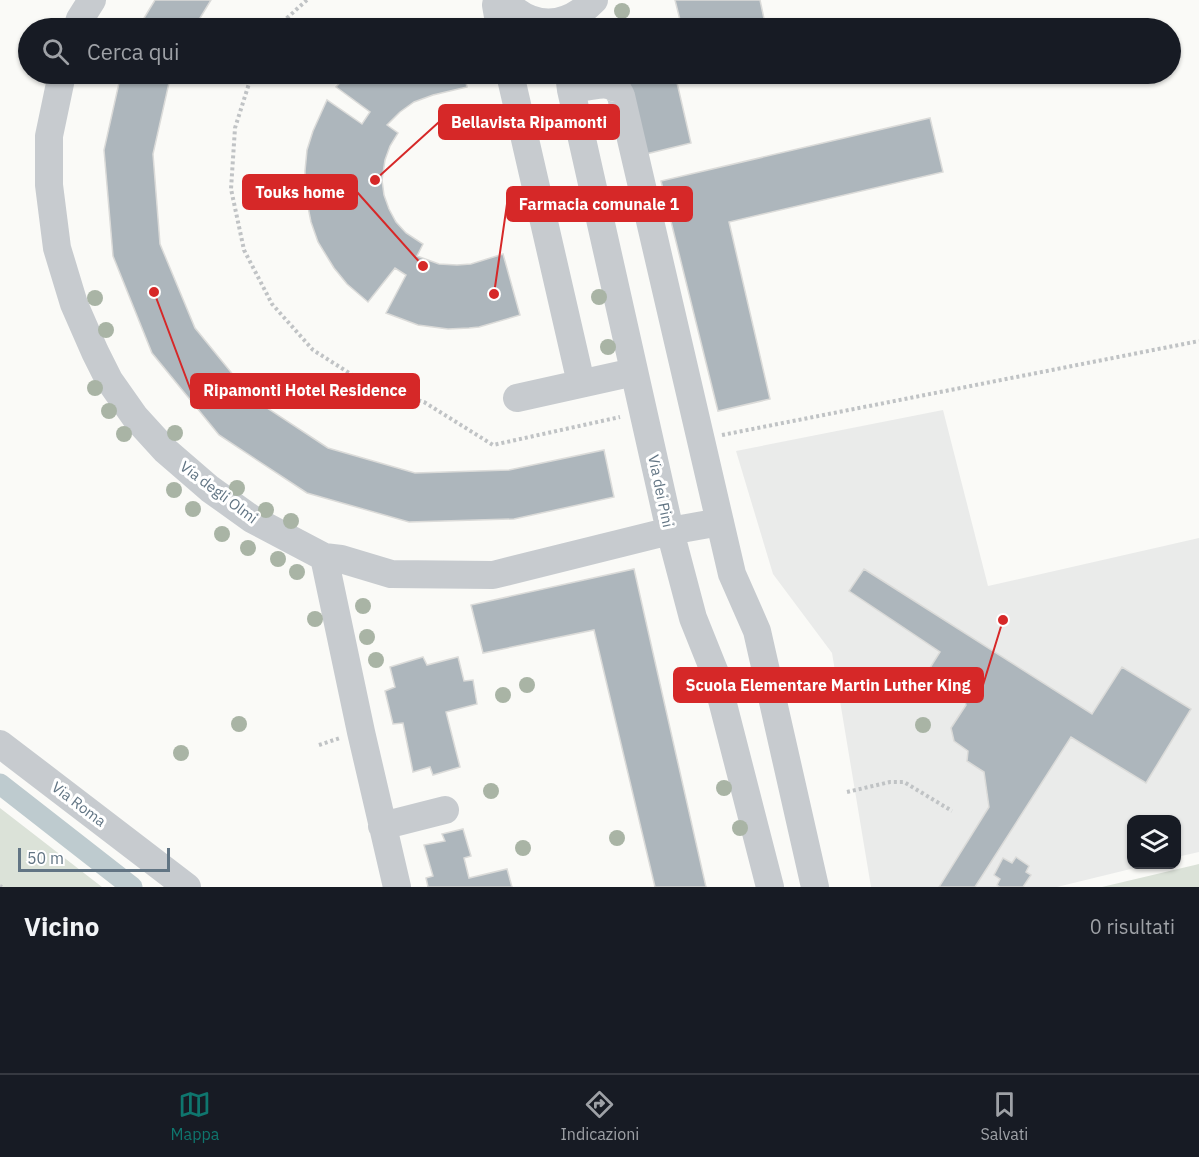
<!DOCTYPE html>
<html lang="it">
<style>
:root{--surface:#171b24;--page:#242831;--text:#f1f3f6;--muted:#9ea1a6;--line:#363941;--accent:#0f766e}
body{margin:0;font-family:"IBM Plex Sans",sans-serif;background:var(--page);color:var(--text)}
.controls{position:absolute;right:18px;bottom:18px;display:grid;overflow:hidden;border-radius:12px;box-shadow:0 2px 4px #0004}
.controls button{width:54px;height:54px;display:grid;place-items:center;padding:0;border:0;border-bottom:2px solid var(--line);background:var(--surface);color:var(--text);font:30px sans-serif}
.scale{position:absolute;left:18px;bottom:15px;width:152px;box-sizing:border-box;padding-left:6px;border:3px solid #627584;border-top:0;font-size:16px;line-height:21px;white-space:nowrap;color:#627584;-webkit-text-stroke:4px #fff;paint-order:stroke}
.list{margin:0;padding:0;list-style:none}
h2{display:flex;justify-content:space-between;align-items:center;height:78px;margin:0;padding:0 24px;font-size:26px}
h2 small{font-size:20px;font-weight:400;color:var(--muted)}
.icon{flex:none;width:33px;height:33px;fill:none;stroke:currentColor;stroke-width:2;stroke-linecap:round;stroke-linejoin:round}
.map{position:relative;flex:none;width:1199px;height:887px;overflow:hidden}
.search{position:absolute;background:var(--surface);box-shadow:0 2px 4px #0004;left:18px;right:18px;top:18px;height:66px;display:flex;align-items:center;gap:15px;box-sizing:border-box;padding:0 21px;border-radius:33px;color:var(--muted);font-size:22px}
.sheet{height:186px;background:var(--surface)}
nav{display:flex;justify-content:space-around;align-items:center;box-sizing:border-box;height:84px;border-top:2px solid var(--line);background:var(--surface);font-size:16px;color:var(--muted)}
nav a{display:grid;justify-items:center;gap:3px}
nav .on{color:var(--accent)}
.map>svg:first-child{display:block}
.built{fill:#eaebea}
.green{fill:#dbe2d8}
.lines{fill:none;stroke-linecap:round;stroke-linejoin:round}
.canal{stroke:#becbcf;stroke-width:21}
.building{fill:#adb6bc;stroke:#dbdbd9;stroke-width:1.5}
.path{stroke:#c0c3c5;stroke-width:4;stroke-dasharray:3 3;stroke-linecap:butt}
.minor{stroke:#c7cbcf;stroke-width:28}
.tree{fill:#a9b4a5}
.labels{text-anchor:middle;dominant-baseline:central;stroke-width:6;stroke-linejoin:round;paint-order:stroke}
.street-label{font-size:15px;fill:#627584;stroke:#fff}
.leader{fill:none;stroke:#d62828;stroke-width:2}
.callout-dot{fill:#d62828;stroke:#fff;stroke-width:2}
.callout{fill:#d62828;stroke:#d62828;stroke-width:2}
.callout-label{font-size:16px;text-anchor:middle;font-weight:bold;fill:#fff}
</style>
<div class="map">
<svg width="1199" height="887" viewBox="0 0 1199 887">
<rect width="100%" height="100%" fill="#fafaf7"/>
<path class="built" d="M 943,410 L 988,586 L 1199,538 L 1199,852 L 1177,857 L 1176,820 L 1132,820 L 1132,864 L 1147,865 L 1057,887 L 871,887 L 832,653 L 773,574 L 736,451 Z"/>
<path class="green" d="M 0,808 L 102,887 L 0,887 Z
M 1199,864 L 1199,887 L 1102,887 Z"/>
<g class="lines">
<path class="canal" d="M 0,784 L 132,887"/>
</g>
<path class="building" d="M 155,0 L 211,0 L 194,28 L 138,28 Z
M 675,0 L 760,0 L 766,28 L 682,28 Z
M 121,74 L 171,74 L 153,154 L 160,244 L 195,328 L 252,398 L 328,448 L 415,473 L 509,470 L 604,450 L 614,497 L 514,519 L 409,522 L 307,493 L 219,435 L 152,353 L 113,256 L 104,150 Z
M 348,74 L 464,74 L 467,87 L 433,95 L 414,102 L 400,112 L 387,125 L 398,133 L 390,146 L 385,160 L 382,180 L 384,195 L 389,209 L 396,222 L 406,233 L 423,244 L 417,256 L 439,264 L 457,265 L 471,264 L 503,254 L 520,315 L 479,327 L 469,328 L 448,329 L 418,325 L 386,313 L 406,275 L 395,268 L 368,302 L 347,284 L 334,268 L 318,242 L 311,222 L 305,192 L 305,171 L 307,150 L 313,131 L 327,100 L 362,124 L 370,112 L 336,87 Z
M 627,74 L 675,74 L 691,143 L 646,154 Z
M 930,118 L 943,172 L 729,222 L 770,399 L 718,411 L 661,181 Z
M 634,569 L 706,887 L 655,887 L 594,630 L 483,653 L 471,605 Z
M 864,569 L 1092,714 L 1122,667 L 1191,709 L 1146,783 L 1071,737 L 975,887 L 939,887 L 989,807 L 984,772 L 967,761 L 968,751 L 954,741 L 951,728 L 966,705 L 961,687 L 952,687 L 928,671 L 940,652 L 849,591 Z
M 423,657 L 427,665 L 458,657 L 464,681 L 473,680 L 477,704 L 446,712 L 460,767 L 433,775 L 430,767 L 413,772 L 403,723 L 393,724 L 385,691 L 395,687 L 390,667 Z
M 463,829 L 471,856 L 464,858 L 469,878 L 507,869 L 512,887 L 428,887 L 426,878 L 433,876 L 424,845 L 445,841 L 442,834 Z
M 1016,857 L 1029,866 L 1026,872 L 1031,875 L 1023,887 L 1000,887 L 997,885 L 1000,879 L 994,875 L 1003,858 L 1012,863 Z"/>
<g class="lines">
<path class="path" d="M 280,28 L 287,18 L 307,0
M 252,74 L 235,128 L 231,189 L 244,250 L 272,304 L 313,350 L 365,383 L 424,402 L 493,445 L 620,417
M 722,435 L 1199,341
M 319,745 L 340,738
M 847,792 L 890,782 L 904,782 L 952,811
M 0,886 L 2,887"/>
<path class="minor" d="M 497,0 L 496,5 L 500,28
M 504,0 C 532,31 566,29 594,0
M 77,28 L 80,19 L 92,0
M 62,74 L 49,136 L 49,185 L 57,248 L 74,304 L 95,352 L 109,380 L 135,417 L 166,451 L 210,489 L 252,519 L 324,557 L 341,559 L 391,574 L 493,575 L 670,531 L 720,522
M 510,74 L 581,383
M 569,74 L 571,90 L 670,531 L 693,618 L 715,673 L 770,887
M 571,90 C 582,88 606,81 615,88 C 616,88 621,95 621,96 L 732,574 L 757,631 L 815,887
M 517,398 L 634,372
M 324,557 L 361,732 L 397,887
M 0,744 L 187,887
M 382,826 L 445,810"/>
</g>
<g class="tree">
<circle cx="622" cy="11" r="8"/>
<circle cx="599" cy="297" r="8"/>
<circle cx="95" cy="298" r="8"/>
<circle cx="106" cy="330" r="8"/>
<circle cx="608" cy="347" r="8"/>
<circle cx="95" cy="388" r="8"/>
<circle cx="109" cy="411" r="8"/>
<circle cx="175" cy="433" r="8"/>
<circle cx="124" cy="434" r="8"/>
<circle cx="237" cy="488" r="8"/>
<circle cx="174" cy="490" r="8"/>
<circle cx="193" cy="509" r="8"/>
<circle cx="266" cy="510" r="8"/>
<circle cx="291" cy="521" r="8"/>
<circle cx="222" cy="534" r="8"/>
<circle cx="248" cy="548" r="8"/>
<circle cx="278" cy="559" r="8"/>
<circle cx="297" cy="572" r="8"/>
<circle cx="363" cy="606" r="8"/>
<circle cx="315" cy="619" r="8"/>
<circle cx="367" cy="637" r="8"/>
<circle cx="376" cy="660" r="8"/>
<circle cx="527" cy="685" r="8"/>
<circle cx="503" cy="695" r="8"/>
<circle cx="239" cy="724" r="8"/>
<circle cx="923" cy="725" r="8"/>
<circle cx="181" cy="753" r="8"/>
<circle cx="724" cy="788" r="8"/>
<circle cx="491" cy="791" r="8"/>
<circle cx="740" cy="828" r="8"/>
<circle cx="617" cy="838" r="8"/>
<circle cx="523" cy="848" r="8"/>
</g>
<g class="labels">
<g class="street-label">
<text transform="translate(661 491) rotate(78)">Via dei Pini</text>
<text transform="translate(219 492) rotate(37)">Via degli Olmi</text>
<text transform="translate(79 804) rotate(37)">Via Roma</text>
</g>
</g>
<path class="leader" d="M375 180L439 122M423 266L357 192M494 294L507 204M154 292L191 391M1003 620L983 685"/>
<g class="callout-dot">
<circle cx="375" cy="180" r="6"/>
<circle cx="423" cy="266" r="6"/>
<circle cx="494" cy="294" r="6"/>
<circle cx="154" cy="292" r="6"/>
<circle cx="1003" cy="620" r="6"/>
</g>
<g class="callout">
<rect x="439" y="105" width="180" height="34" rx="6"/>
<rect x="243" y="175" width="114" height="34" rx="6"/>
<rect x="507" y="187" width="185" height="34" rx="6"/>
<rect x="191" y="374" width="228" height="34" rx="6"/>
<rect x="674" y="668" width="309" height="34" rx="6"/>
</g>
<g class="callout-label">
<text x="529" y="128">Bellavista Ripamonti</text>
<text x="300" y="198">Touks home</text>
<text x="599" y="210">Farmacia comunale 1</text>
<text x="305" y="396">Ripamonti Hotel Residence</text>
<text x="828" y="691">Scuola Elementare Martin Luther King</text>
</g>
</svg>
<div class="controls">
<button><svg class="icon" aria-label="layers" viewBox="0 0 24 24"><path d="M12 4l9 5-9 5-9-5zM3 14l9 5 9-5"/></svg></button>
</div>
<div class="scale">50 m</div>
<div class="search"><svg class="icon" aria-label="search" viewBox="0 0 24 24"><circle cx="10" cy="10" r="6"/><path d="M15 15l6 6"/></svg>Cerca qui</div>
</div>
<section class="sheet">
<h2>Vicino<small>0 risultati</small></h2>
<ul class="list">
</ul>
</section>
<nav>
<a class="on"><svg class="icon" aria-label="map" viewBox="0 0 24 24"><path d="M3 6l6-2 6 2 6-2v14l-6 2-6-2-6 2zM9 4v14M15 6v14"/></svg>Mappa</a>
<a><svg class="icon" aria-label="directions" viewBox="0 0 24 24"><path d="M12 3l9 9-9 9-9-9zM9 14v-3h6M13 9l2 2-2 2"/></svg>Indicazioni</a>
<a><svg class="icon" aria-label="saved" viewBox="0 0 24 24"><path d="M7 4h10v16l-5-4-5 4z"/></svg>Salvati</a>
</nav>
